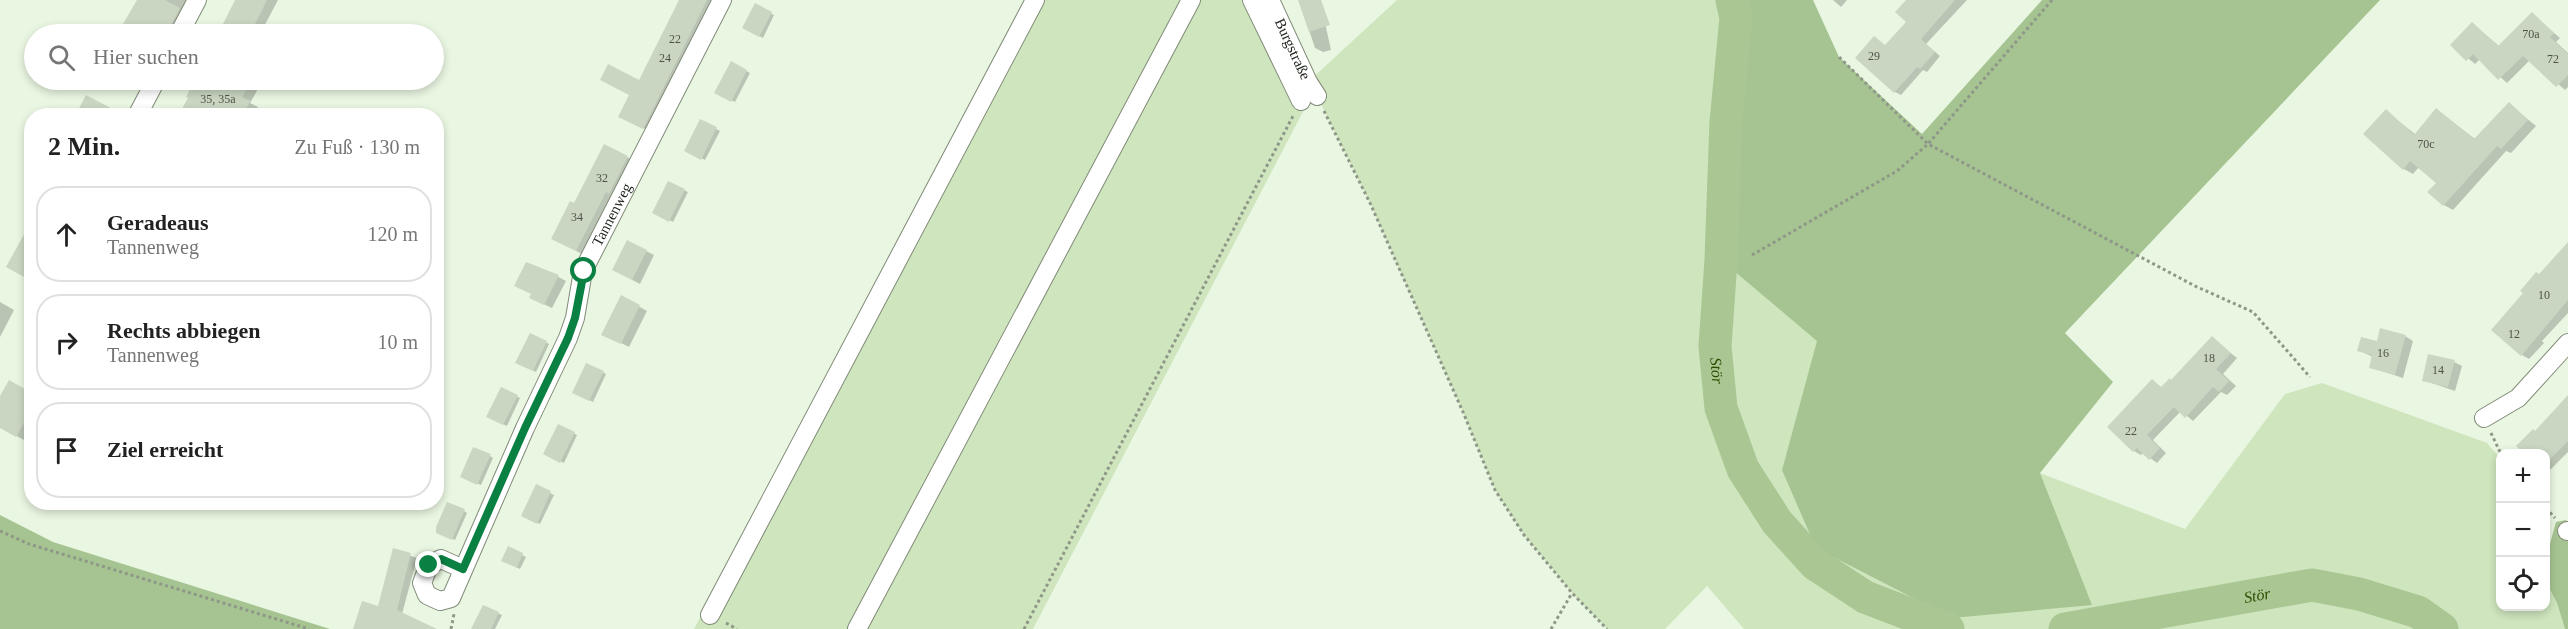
<!DOCTYPE html>
<html lang="de">
<meta charset="utf-8">
<style>
:root{--surface:#fff;--page:#f6f6f6;--text:#222;--muted:#767676;--line:#e0e0e0}
body{margin:0;font-family:Georgia,serif;background:var(--page);color:var(--text)}
.controls{position:absolute;right:18px;bottom:18px;display:grid;overflow:hidden;border-radius:12px;box-shadow:0 3px 9px #0003}
.controls button{width:54px;height:54px;display:grid;place-items:center;padding:0;border:0;border-bottom:2px solid var(--line);background:var(--surface);color:var(--text);font:30px sans-serif}
.stop{position:absolute;width:18px;height:18px;margin:-14px;border:4px solid #0b8043;border-radius:50%;background:#fff}
.stop.end{background:#0b8043;border-color:#fff;box-shadow:0 2px 6px #0008}
.list{margin:0;padding:0;list-style:none}
h2{display:flex;justify-content:space-between;align-items:center;height:78px;margin:0;padding:0 24px;font-size:26px}
h2 small{font-size:20px;font-weight:400;color:var(--muted)}
.list li{display:grid;grid-template-columns:39px 1fr auto;gap:18px;align-items:center;box-sizing:border-box;height:96px;margin:0 12px 12px;padding:0 12px;border:2px solid var(--line);border-radius:24px}
.list b{display:block;font-size:22px;white-space:nowrap}
.list p{margin:0;font-size:20px;white-space:nowrap;color:var(--muted)}
.list em{font-size:20px;font-style:normal;color:var(--muted)}
.icon{flex:none;width:33px;height:33px;fill:none;stroke:currentColor;stroke-width:2;stroke-linecap:round;stroke-linejoin:round}
.map{position:relative;flex:none;width:2568px;height:629px;overflow:hidden}
.search{position:absolute;background:var(--surface);box-shadow:0 3px 9px #0003;left:24px;top:24px;width:420px;height:66px;display:flex;align-items:center;gap:15px;box-sizing:border-box;padding:0 21px;border-radius:33px;color:var(--muted);font-size:22px}
.panel{position:absolute;background:var(--surface);box-shadow:0 3px 9px #0003;left:24px;top:108px;width:420px;height:402px;border-radius:24px}
.map>svg:first-child{display:block}
.green{fill:#cee5bd}
.forest{fill:#a6c491}
.shadow{fill:#0003}
.lines{fill:none;stroke-linecap:round;stroke-linejoin:round}
.river{stroke:#a9c693;stroke-width:33}
.building{fill:#cad6c2}
.minor-casing{stroke:#808b78;stroke-width:20}
.path{stroke:#8e9788;stroke-width:3;stroke-dasharray:3 3;stroke-linecap:butt}
.minor{stroke:#fff;stroke-width:18}
.route{stroke:#0b8043;stroke-width:8}
.labels{text-anchor:middle;dominant-baseline:central;stroke-width:6;stroke-linejoin:round;paint-order:stroke}
.number-label{font-size:12px;fill:#4c5348}
.street-label{font-size:15px;fill:#22271f;stroke:#e9f6e1}
.water-label{font-size:16px;font-style:italic;fill:#2b4e00;stroke:#e9f6e1}
</style>
<div class="map">
<svg width="2568" height="629" viewBox="0 0 2568 629">
<rect width="100%" height="100%" fill="#e9f6e1"/>
<path class="green" d="M 1025,0 L 1259,0 L 1309,100 L 1033,629 L 694,629 Z
M 1397,0 L 1732,0 L 1736,18 L 1726,122 L 1721,260 L 1818,341 L 1782,470 L 2091,605 L 2040,473 L 2185,529 L 2285,394 L 2322,383 L 2487,443 L 2500,458 L 2500,606 L 2546,606 L 2546,582 L 2557,603 L 2565,629 L 1744,629 L 1707,586 L 1665,629 L 1607,629 L 1572,593 L 1524,535 L 1495,490 L 1463,412 L 1370,203 L 1317,96 L 1308,82 Z"/>
<path class="forest" d="M 1732,0 L 1813,0 L 1839,57 L 1922,134 L 2042,0 L 2380,0 L 2065,333 L 2113,382 L 2040,473 L 2092,605 L 1952,618 L 1816,548 L 1782,470 L 1817,341 L 1721,260 L 1736,18 Z
M 0,515 L 53,542 L 330,629 L 0,629 Z
M 2566,520 L 2568,524 L 2568,629 L 2565,629 L 2557,603 L 2546,582 L 2546,558 L 2556,522 Z"/>
<path class="shadow" d="M 139,0 L 194,0 L 178,30 L 161,21 L 154,34 L 120,34 Z
M 237,0 L 278,0 L 260,34 L 218,34 Z
M 678,0 L 715,0 L 651,132 L 627,120 L 640,82 L 680,1 Z
M 1299,0 L 1320,0 L 1331,50 L 1323,52 L 1315,48 Z
M 1833,0 L 1847,0 L 1841,7 Z
M 1909,0 L 1967,0 L 1926,44 L 1940,56 L 1927,72 L 1923,70 L 1901,95 L 1895,92 L 1886,46 L 1908,22 Z
M 755,5 L 774,15 L 763,38 L 744,28 Z
M 2532,14 L 2560,38 L 2556,42 L 2568,53 L 2568,87 L 2565,90 L 2530,60 L 2507,83 L 2480,59 L 2475,64 L 2452,45 L 2473,24 L 2500,47 Z
M 731,63 L 750,73 L 735,102 L 716,93 Z
M 121,80 L 132,80 L 130,84 Z
M 197,80 L 263,80 L 250,103 L 258,107 L 253,116 L 180,116 L 190,98 L 188,96 Z
M 2509,104 L 2536,126 L 2511,153 L 2506,151 L 2453,210 L 2444,205 L 2438,182 L 2419,167 L 2413,174 L 2404,169 L 2386,111 L 2416,135 L 2437,110 L 2475,139 Z
M 701,121 L 720,131 L 705,160 L 686,150 Z
M 604,146 L 635,161 L 584,255 L 561,243 L 574,205 Z
M 669,183 L 688,192 L 673,222 L 654,212 Z
M 32,241 L 32,279 L 8,266 Z
M 2568,245 L 2568,313 L 2542,341 L 2544,343 L 2529,359 L 2522,355 L 2540,276 Z
M 646,251 L 654,255 L 640,284 L 621,274 Z
M 545,270 L 566,281 L 552,308 L 539,302 L 533,294 Z
M 622,297 L 647,311 L 629,347 L 611,338 Z
M 0,302 L 14,310 L 0,337 Z
M 531,335 L 549,344 L 536,372 L 517,362 Z
M 2405,336 L 2413,341 L 2403,378 L 2370,367 L 2373,357 L 2358,350 Z
M 2212,338 L 2237,358 L 2223,374 L 2236,386 L 2227,395 L 2221,392 L 2193,421 L 2181,411 L 2153,440 L 2166,453 L 2157,463 L 2143,453 L 2141,455 L 2134,451 L 2152,381 L 2162,388 L 2172,381 Z
M 2454,362 L 2462,366 L 2455,391 L 2423,380 Z
M 587,365 L 606,374 L 593,402 L 574,392 Z
M 501,389 L 520,398 L 507,426 L 488,417 Z
M 32,394 L 32,427 L 24,440 L 0,427 L 0,407 Z
M 2568,398 L 2568,452 L 2548,472 L 2546,471 L 2546,454 L 2526,454 L 2518,446 L 2536,432 Z
M 559,426 L 577,435 L 564,463 L 545,454 Z
M 490,456 L 493,458 L 481,485 L 465,478 Z
M 536,486 L 554,495 L 540,524 L 523,516 Z
M 464,511 L 467,513 L 455,540 L 441,534 Z
M 509,548 L 526,557 L 520,569 L 506,562 Z
M 394,550 L 417,558 L 402,614 L 433,629 L 355,629 L 379,607 Z
M 483,607 L 502,615 L 495,629 L 473,629 Z"/>
<g class="lines">
<g class="river">
<path id="s1" d="M 1732,0 L 1736,18 L 1726,122 L 1721,260 L 1715,346 L 1721,408 L 1743,469 L 1777,522 L 1815,564 L 1865,597 L 1948,629"/>
<path id="s2" d="M 2065,629 L 2312,585 L 2359,594 L 2418,612 L 2442,629"/>
</g>
</g>
<path class="building" d="M 137,0 L 165,0 L 180,8 L 166,34 L 117,34 Z
M 235,0 L 267,0 L 250,34 L 233,34 L 221,28 Z
M 679,0 L 707,0 L 643,129 L 618,117 L 629,95 L 600,80 L 608,64 L 639,80 Z
M 1298,0 L 1321,0 L 1330,25 L 1309,32 Z
M 1906,0 L 1955,0 L 1921,39 L 1935,52 L 1920,69 L 1917,67 L 1894,93 L 1855,58 L 1874,36 L 1885,45 L 1906,22 L 1895,12 Z
M 755,3 L 772,12 L 759,37 L 742,28 Z
M 2532,12 L 2554,33 L 2550,37 L 2568,54 L 2568,75 L 2556,87 L 2523,56 L 2498,80 L 2473,54 L 2466,61 L 2450,45 L 2472,22 L 2498,46 Z
M 731,61 L 747,70 L 731,102 L 714,93 Z
M 195,80 L 252,80 L 242,97 L 250,101 L 243,116 L 178,116 L 188,98 L 186,97 Z
M 86,95 L 126,116 L 75,116 Z
M 2509,102 L 2528,120 L 2501,149 L 2497,146 L 2443,206 L 2427,192 L 2436,183 L 2410,161 L 2403,170 L 2363,134 L 2386,109 L 2414,135 L 2436,108 L 2474,139 Z
M 700,119 L 717,127 L 701,160 L 684,151 Z
M 604,144 L 628,156 L 609,194 L 606,192 L 576,251 L 551,239 L 570,201 L 574,203 Z
M 668,181 L 685,189 L 669,222 L 652,213 Z
M 32,220 L 32,264 L 24,277 L 6,267 Z
M 627,240 L 647,250 L 632,280 L 612,270 Z
M 2568,242 L 2568,300 L 2521,356 L 2491,330 L 2523,293 L 2520,291 L 2536,272 L 2539,274 Z
M 526,262 L 559,275 L 544,305 L 529,298 L 531,294 L 514,286 Z
M 621,295 L 640,305 L 621,344 L 601,335 Z
M 2380,328 L 2406,335 L 2395,375 L 2369,368 L 2372,355 L 2357,351 L 2361,337 L 2377,341 Z
M 530,333 L 547,341 L 533,371 L 515,363 Z
M 2212,336 L 2231,353 L 2216,369 L 2229,381 L 2219,392 L 2213,387 L 2185,418 L 2174,407 L 2147,435 L 2160,448 L 2149,460 L 2137,448 L 2133,452 L 2107,427 L 2152,379 L 2161,387 L 2170,378 L 2171,380 Z
M 2428,354 L 2455,360 L 2448,387 L 2422,381 Z
M 586,363 L 604,371 L 589,401 L 572,393 Z
M 9,380 L 32,393 L 32,409 L 16,437 L 0,428 L 0,396 Z
M 501,387 L 518,395 L 503,425 L 486,417 Z
M 2568,395 L 2568,441 L 2546,463 L 2546,453 L 2524,453 L 2516,446 L 2533,429 L 2535,431 Z
M 558,424 L 575,432 L 560,463 L 543,454 Z
M 473,447 L 491,454 L 477,485 L 460,477 Z
M 536,484 L 551,491 L 537,524 L 521,516 Z
M 447,502 L 465,509 L 452,540 L 436,533 L 436,527 Z
M 508,546 L 523,553 L 517,568 L 501,561 Z
M 393,548 L 411,553 L 397,610 L 437,629 L 353,629 L 362,601 L 378,606 Z
M 483,605 L 499,612 L 491,629 L 471,629 Z"/>
<g class="lines">
<defs>
<g id="minor">
<path d="M 1252,0 L 1301,101"/>
<path id="s3" d="M 1270,0 L 1308,82 L 1317,96"/>
<path d="M 179,34 L 197,0"/>
<path d="M 137,116 L 156,80"/>
<path d="M 2484,418 L 2518,398 L 2568,343"/>
<path d="M 2567,531 L 2568,531"/>
<path id="s4" d="M 463,569 L 441,559 L 429,565 L 422,583 L 427,595 L 440,601 L 451,598 L 525,428 L 568,338 L 575,318 L 583,271 L 722,0"/>
<path d="M 710,615 L 1035,0"/>
<path d="M 857,629 L 1191,0"/>
</g>
</defs>
<use href="#minor" class="minor-casing"/>
<path class="path" d="M 2052,0 L 1928,144 L 2195,286 L 2253,312 L 2310,377
M 1324,111 L 1370,203 L 1463,412 L 1495,490 L 1524,535 L 1572,593 L 1607,629
M 1752,255 L 1897,171 L 1928,144 L 1839,57
M 2491,433 L 2501,454
M 2546,508 L 2555,518
M 0,531 L 29,544 L 309,629
M 726,623 L 737,629
M 451,629 L 454,614
M 1024,629 L 1293,116
M 1551,629 L 1572,593"/>
<use href="#minor" class="minor"/>
</g>
<g class="lines">
<path class="route" d="M 429,565 L 441,559 L 463,569 L 525,428 L 568,338 L 575,318 L 584,271"/>
</g>
<g class="labels">
<g class="number-label">
<text x="2531" y="34">70a</text>
<text x="675" y="39">22</text>
<text x="1874" y="56">29</text>
<text x="665" y="58">24</text>
<text x="2553" y="59">72</text>
<text x="218" y="99">35, 35a</text>
<text x="2426" y="144">70c</text>
<text x="602" y="178">32</text>
<text x="577" y="217">34</text>
<text x="2544" y="295">10</text>
<text x="2514" y="334">12</text>
<text x="2383" y="353">16</text>
<text x="2209" y="358">18</text>
<text x="2438" y="370">14</text>
<text x="2131" y="431">22</text>
</g>
<g class="street-label">
<text stroke="none"><textPath href="#s3" startOffset="54">Burgstraße</textPath></text>
<text stroke="none"><textPath href="#s4" startOffset="513">Tannenweg</textPath></text>
</g>
<g class="water-label">
<text stroke="none"><textPath href="#s1" startOffset="372">Stör</textPath></text>
<text stroke="none"><textPath href="#s2" startOffset="195">Stör</textPath></text>
</g>
</g>
</svg>
<div class="controls">
<button>+</button>
<button>−</button>
<button><svg class="icon" aria-label="locate" viewBox="0 0 24 24"><circle cx="12" cy="12" r="6"/><path d="M12 2v4M12 18v4M2 12h4M18 12h4"/></svg></button>
</div>
<div class="stop" style="left:584px;top:271px"></div>
<div class="stop end" style="left:429px;top:565px"></div>
<div class="search"><svg class="icon" aria-label="search" viewBox="0 0 24 24"><circle cx="10" cy="10" r="6"/><path d="M15 15l6 6"/></svg>Hier suchen</div>
<section class="panel">
<h2>2 Min.<small>Zu Fuß · 130 m</small></h2>
<ul class="list">
<li><svg class="icon" aria-label="ahead" viewBox="0 0 24 24"><path d="M12 20V5M6 11l6-6 6 6"/></svg><div><b>Geradeaus</b><p>Tannenweg</p></div><em>120 m</em></li>
<li><svg class="icon" aria-label="right" viewBox="0 0 24 24"><path d="M7 20v-9h11M14 6l5 5-5 5"/></svg><div><b>Rechts abbiegen</b><p>Tannenweg</p></div><em>10 m</em></li>
<li><svg class="icon" aria-label="arrive" viewBox="0 0 24 24"><path d="M6 21V4h12l-3 4 3 4H6"/></svg><div><b>Ziel erreicht</b></div></li>
</ul>
</section>
</div>
